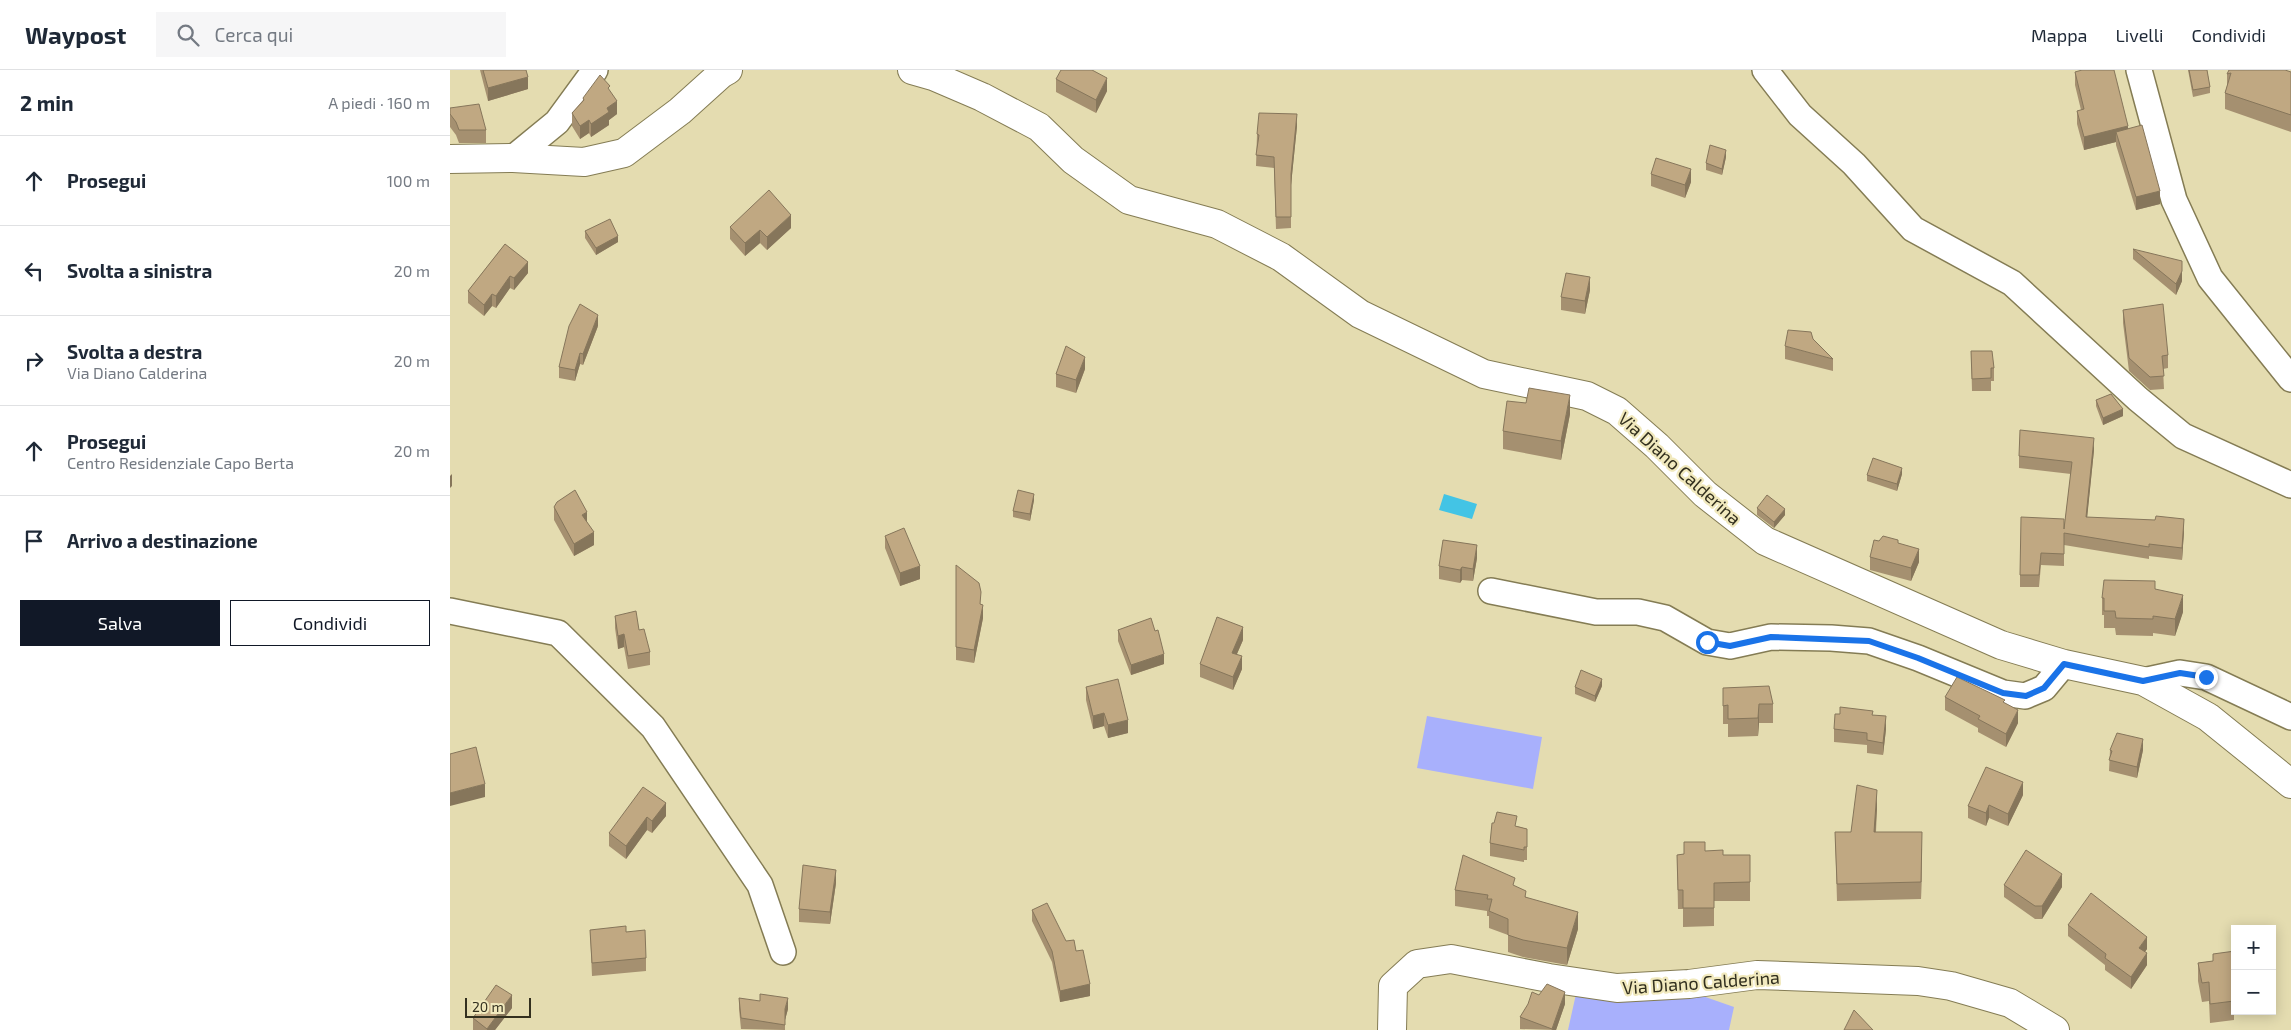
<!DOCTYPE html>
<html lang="it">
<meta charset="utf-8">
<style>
:root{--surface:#fff;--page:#f6f6f7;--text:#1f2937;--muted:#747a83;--line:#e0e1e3;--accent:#111827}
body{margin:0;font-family:"Exo 2",sans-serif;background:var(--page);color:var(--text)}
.controls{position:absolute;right:15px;bottom:15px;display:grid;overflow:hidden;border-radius:0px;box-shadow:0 2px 12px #0003}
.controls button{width:45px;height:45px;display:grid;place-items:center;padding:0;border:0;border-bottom:1px solid var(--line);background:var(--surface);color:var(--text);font:25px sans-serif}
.scale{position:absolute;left:15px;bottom:12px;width:66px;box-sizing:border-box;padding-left:5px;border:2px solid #33301f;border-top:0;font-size:14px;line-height:18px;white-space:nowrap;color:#33301f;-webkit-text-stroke:4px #f1e9bd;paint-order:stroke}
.stop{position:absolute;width:15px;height:15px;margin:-11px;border:4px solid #1a73e8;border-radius:50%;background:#fff}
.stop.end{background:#1a73e8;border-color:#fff;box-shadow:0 1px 5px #0008}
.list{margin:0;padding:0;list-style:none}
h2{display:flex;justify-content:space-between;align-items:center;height:65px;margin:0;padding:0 20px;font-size:21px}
h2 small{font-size:16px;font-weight:400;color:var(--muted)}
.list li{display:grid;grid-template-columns:32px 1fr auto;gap:15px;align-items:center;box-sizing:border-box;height:90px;padding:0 20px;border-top:1px solid var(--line)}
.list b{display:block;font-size:19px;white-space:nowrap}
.list p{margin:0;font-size:16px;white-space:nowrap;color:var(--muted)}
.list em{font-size:16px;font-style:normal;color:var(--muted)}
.actions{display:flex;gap:10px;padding:15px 20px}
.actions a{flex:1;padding:11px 0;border:1px solid var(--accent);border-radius:0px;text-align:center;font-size:18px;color:var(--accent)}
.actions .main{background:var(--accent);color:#fff}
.icon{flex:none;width:28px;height:28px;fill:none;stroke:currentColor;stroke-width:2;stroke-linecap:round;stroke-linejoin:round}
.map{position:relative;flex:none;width:1841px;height:960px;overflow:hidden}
header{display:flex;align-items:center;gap:30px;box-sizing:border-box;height:70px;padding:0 25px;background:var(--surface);border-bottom:1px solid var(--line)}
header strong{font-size:24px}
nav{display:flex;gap:28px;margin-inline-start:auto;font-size:18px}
.search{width:350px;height:45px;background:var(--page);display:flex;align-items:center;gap:12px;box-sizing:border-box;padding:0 18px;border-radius:0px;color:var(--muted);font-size:19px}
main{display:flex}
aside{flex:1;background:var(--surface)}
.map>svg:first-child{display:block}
.green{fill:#a8b0fc}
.water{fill:#43c4e5}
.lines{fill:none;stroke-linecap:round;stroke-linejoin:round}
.minor-casing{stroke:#847c54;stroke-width:28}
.secondary-casing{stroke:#847c54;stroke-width:30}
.minor{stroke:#fff;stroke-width:25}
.secondary{stroke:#fff;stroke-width:28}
.wall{fill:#a59070}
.shaded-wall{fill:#86765b}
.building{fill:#c0a882;stroke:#86765b}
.route{stroke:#1a73e8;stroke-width:6}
.labels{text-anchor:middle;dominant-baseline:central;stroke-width:4.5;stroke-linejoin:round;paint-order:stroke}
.street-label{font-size:18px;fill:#33301f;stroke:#f1e9bd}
</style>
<header>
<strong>Waypost</strong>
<div class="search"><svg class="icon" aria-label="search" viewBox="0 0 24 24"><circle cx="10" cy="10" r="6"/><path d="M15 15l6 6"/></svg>Cerca qui</div>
<nav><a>Mappa</a><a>Livelli</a><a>Condividi</a></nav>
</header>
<main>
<aside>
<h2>2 min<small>A piedi · 160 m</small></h2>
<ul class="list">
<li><svg class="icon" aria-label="ahead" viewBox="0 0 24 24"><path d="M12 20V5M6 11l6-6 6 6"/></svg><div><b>Prosegui</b></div><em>100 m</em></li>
<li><svg class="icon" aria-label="left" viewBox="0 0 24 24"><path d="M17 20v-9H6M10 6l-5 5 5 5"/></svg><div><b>Svolta a sinistra</b></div><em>20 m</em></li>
<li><svg class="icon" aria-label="right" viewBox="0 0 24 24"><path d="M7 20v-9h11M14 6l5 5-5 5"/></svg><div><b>Svolta a destra</b><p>Via Diano Calderina</p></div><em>20 m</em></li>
<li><svg class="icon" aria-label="ahead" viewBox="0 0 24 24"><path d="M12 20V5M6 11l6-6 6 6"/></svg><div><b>Prosegui</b><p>Centro Residenziale Capo Berta</p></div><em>20 m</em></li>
<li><svg class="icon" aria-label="arrive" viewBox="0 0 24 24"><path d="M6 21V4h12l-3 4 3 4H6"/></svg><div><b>Arrivo a destinazione</b></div></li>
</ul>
<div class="actions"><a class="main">Salva</a><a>Condividi</a></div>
</aside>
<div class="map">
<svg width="1841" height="960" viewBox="0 0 1841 960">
<rect width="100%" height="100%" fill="#e4dcb0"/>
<path class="green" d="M 977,646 L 1092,667 L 1083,719 L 967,698 Z
M 1244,923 L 1284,937 L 1279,960 L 1118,960 L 1126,924 Z"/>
<path class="water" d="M 994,424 L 1027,434 L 1022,449 L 989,440 Z"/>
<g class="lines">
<defs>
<path id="minor" d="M 1315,0 L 1350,45 L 1404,94 L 1463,159 L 1562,213 L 1688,329 L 1733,366 L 1841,415
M 1689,0 L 1724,130 L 1760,208 L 1841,309
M 63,88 L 107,52 L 145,0
M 1041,521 L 1146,542 L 1188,542 L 1215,548 L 1257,572 L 1280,576 L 1321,567 L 1381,568 L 1419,571 L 1468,588 L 1553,623 L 1575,626 L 1594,618 L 1614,594
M 0,541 L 108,563 L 203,657 L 310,815 L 333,882
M 1693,611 L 1730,603 L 1756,607 L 1841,647"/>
<path id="secondary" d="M 462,0 L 483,6 L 532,27 L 589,57 L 623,90 L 679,130 L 767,154 L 831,187 L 910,244 L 1034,304 L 1137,326 L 1167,341 L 1207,376 L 1255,424 L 1315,471 L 1551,575 L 1614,594 L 1693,611 L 1758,647 L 1841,714
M 0,89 L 63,88 L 134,92 L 174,83 L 230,41 L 271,4 L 278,0
M 942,960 L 943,916 L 967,894 L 1001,889 L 1099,908 L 1167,918 L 1239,914 L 1307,905 L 1468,911 L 1501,916 L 1560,933 L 1605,960"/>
</defs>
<use href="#minor" class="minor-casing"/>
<use href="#secondary" class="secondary-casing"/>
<use href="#minor" class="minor"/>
<use href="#secondary" class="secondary"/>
</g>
<path class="wall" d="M 30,0 L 76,0 L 78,19 L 38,31 Z
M 1738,0 L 1757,0 L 1760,17 L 1760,23 L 1743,27 Z
M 1779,0 L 1841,2 L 1841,62 L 1775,39 L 1775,23 L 1777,16 L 1777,4 Z
M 1625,2 L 1678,59 L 1710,134 L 1686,140 L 1666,75 L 1666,72 L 1634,80 L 1627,54 L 1627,41 L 1631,40 L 1625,15 Z
M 606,9 L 657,21 L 646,43 L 606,22 Z
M 160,21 L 167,44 L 159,50 L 159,55 L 141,67 L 139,63 L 130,69 L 122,56 L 122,43 L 133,30 L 133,28 Z
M 0,38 L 36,60 L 36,73 L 9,73 L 6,65 L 0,57 Z
M 847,56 L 841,115 L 841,158 L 826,159 L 824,98 L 806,96 L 807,64 Z
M 1276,87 L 1272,105 L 1256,100 L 1256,93 Z
M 1201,104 L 1241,112 L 1235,128 L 1201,116 Z
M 280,157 L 341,158 L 317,180 L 310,173 L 295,186 L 280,169 Z
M 135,161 L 168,172 L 146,185 L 135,168 Z
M 55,174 L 78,203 L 64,220 L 60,218 L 46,238 L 42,236 L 34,246 L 18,233 L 18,221 Z
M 1683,179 L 1732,211 L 1726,225 L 1683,189 Z
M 1140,220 L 1135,244 L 1111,240 L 1111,227 Z
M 1673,240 L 1718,285 L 1718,298 L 1713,299 L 1714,319 L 1700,320 L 1679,301 L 1673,253 Z
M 148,256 L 133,295 L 130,294 L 125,311 L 109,308 L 109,297 Z
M 1335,276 L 1383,289 L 1383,301 L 1335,289 Z
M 1521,281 L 1544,298 L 1544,311 L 1541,311 L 1541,321 L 1522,321 Z
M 635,299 L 626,323 L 606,317 L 606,304 Z
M 1646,330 L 1673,346 L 1653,355 L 1646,336 Z
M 1120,344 L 1111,390 L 1053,379 L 1053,361 Z
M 1644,380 L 1637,447 L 1734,461 L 1732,490 L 1699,486 L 1699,489 L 1614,475 L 1614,496 L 1591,495 L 1589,517 L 1570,517 L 1570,505 L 1614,459 L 1621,404 L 1569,398 L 1569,386 Z
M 1452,404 L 1447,421 L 1417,411 L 1417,405 Z
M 584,430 L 580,451 L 563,447 L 563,441 Z
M 104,437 L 137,452 L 144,475 L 124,486 L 104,450 Z
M 1307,438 L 1335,445 L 1324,458 L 1307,445 Z
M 435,466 L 470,509 L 450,516 L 435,478 Z
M 1429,471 L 1448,473 L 1469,492 L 1461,511 L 1420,500 L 1420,487 Z
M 1027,488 L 1023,511 L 1012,510 L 1010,513 L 989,509 L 989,496 Z
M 506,495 L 531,535 L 533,548 L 524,593 L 506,590 Z
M 1705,519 L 1733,542 L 1725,566 L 1703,563 L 1703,566 L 1666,565 L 1665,558 L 1654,558 L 1654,545 L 1652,545 L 1652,528 Z
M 165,546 L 189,560 L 200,582 L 200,595 L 178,599 L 174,577 L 168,579 L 165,558 Z
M 668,560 L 714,594 L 681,605 L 668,571 Z
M 793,570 L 787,584 L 792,599 L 783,620 L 750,607 L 750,594 Z
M 1152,616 L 1145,632 L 1125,624 L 1125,617 Z
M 636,617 L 678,663 L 658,668 L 654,656 L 643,659 L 636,630 Z
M 1273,618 L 1323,634 L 1323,653 L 1309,653 L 1308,666 L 1278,667 L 1278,654 L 1273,654 Z
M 1495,627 L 1555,633 L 1568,653 L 1556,677 L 1528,662 L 1528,658 L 1495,640 Z
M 1423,645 L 1436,659 L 1433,685 L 1417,683 L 1417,675 L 1384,672 L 1384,659 Z
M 1660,680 L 1693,680 L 1687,708 L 1659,701 Z
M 1573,725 L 1558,756 L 1539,748 L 1536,756 L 1518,748 L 1518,736 Z
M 216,733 L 216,746 L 202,763 L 197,760 L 176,789 L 159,776 L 159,763 Z
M 1427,738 L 1426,762 L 1472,779 L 1471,829 L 1387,831 L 1385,762 L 1401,762 Z
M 1067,756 L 1077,759 L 1077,790 L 1074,790 L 1074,792 L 1040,786 L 1040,773 Z
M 1255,781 L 1273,785 L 1300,785 L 1300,831 L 1264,831 L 1264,856 L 1233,857 L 1233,839 L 1228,839 L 1227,785 Z
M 386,813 L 380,854 L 349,852 L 349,839 Z
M 1554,815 L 1612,817 L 1592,849 L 1585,849 L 1554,827 Z
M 1065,816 L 1076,827 L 1128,859 L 1117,895 L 1073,887 L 1058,882 L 1058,865 L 1039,858 L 1039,846 L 1037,846 L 1037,841 L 1005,836 L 1005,820 Z
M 582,840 L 626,881 L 640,926 L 610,932 L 602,892 L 582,851 Z
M 1618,855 L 1697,879 L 1695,882 L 1697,895 L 1681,919 L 1655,900 L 1655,895 L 1618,866 Z
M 140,860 L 176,862 L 196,888 L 196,901 L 142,906 Z
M 1785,881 L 1785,941 L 1790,941 L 1784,942 L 1784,950 L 1760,953 L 1759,931 L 1752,932 L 1748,911 L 1748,893 L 1763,891 Z
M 1089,925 L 1115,934 L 1106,960 L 1070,959 L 1070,947 Z
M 289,928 L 338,939 L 335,950 L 335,960 L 291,959 L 289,939 Z
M 62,938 L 45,960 L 23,960 L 23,948 Z"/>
<path class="shaded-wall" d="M 78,7 L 78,19 L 38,31 L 38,18 Z
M 657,8 L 657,21 L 646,43 L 646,30 Z
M 167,31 L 167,44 L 159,50 L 159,55 L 141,67 L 141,54 L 157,38 Z
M 847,44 L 847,56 L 841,115 L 841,104 Z
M 139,50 L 139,63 L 130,69 L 130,56 Z
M 1678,56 L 1678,69 L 1666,62 L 1666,72 L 1634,80 L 1634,67 Z
M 1276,80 L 1276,87 L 1272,105 L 1272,99 Z
M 1241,99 L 1241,112 L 1235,128 L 1235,115 Z
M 1710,121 L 1710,134 L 1686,140 L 1686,127 Z
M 341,145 L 341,158 L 317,180 L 317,167 Z
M 310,160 L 310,173 L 295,186 L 295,173 Z
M 168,166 L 168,172 L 146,185 L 146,178 Z
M 78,192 L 78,203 L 64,220 L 64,208 Z
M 1732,201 L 1732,211 L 1726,225 L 1726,214 Z
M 60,206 L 60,218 L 46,238 L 46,226 Z
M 1140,207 L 1140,220 L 1135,244 L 1135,231 Z
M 42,224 L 42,236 L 34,246 L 34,235 Z
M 148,245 L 148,256 L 133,295 L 133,284 Z
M 130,283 L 130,294 L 125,311 L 125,300 Z
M 635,287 L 635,299 L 626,323 L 626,310 Z
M 1120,325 L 1120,344 L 1111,390 L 1111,371 Z
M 1673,339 L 1673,346 L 1653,355 L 1653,348 Z
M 1644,368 L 1644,380 L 1636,459 L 1636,447 Z
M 1452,398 L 1452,404 L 1447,421 L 1447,414 Z
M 2,404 L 2,416 L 0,418 L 0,406 Z
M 584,424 L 584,430 L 580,451 L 580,444 Z
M 1335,439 L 1335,445 L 1324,458 L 1324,452 Z
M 137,442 L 137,455 L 132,445 Z
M 1734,449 L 1734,461 L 1732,490 L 1732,478 Z
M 144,462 L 144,475 L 124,486 L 124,474 Z
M 1027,475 L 1027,488 L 1023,511 L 1023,499 Z
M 1469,479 L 1469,492 L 1461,511 L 1461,498 Z
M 470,496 L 470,509 L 450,516 L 450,503 Z
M 1012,497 L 1012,510 L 1010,513 L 1010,500 Z
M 1733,525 L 1733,542 L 1725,566 L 1725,549 Z
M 533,535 L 533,548 L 524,593 L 524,580 Z
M 793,557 L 793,570 L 782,595 L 782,583 Z
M 174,564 L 174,577 L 168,579 L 168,566 Z
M 714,584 L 714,594 L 681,605 L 681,595 Z
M 792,586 L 792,599 L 783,620 L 783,607 Z
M 1152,609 L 1152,616 L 1145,632 L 1145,626 Z
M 1309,634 L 1309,653 L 1308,666 L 1308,648 Z
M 1568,640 L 1568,653 L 1556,677 L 1556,664 Z
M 654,643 L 654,656 L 643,659 L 643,646 Z
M 1436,646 L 1436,659 L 1433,685 L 1433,673 Z
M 678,650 L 678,663 L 658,668 L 658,655 Z
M 1693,669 L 1693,680 L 1687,708 L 1687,697 Z
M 1573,712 L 1573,725 L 1558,756 L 1558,744 Z
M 35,714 L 35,727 L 0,736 L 0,723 Z
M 1427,720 L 1427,738 L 1424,780 L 1424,762 Z
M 216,733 L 216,746 L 202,763 L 202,751 Z
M 1539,735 L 1539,748 L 1536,756 L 1536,743 Z
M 197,747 L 197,760 L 176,789 L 176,776 Z
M 1472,762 L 1472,779 L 1471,829 L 1471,812 Z
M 386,800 L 386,813 L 380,854 L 380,842 Z
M 1612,804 L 1612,817 L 1592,849 L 1592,836 Z
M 1128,842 L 1128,859 L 1117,895 L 1117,878 Z
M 1697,867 L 1697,879 L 1689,889 L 1689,878 Z
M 1697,883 L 1697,895 L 1681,919 L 1681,907 Z
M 640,914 L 640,926 L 610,932 L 610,921 Z
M 1115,922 L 1115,934 L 1106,960 L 1102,960 Z
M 62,925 L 62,938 L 45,960 L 37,960 L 37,959 Z
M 338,928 L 338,939 L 335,950 L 335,939 Z"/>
<path class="building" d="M 33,0 L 76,0 L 78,7 L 38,18 Z
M 611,0 L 642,0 L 657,8 L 646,30 L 606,9 Z
M 1632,0 L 1664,0 L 1678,56 L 1634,67 L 1627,41 L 1634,39 L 1625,2 Z
M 1739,0 L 1757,0 L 1760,17 L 1743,20 Z
M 1779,0 L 1835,0 L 1841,2 L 1841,45 L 1775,23 L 1781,3 L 1777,4 Z
M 150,5 L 160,16 L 158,18 L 167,31 L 157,38 L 159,42 L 141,54 L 139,50 L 130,56 L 122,43 L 134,30 L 133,28 Z
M 29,34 L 36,60 L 9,60 L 6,52 L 0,44 L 0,38 Z
M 809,43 L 847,44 L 841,104 L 841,147 L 826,147 L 824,87 L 806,85 L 809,65 L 807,64 Z
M 1692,55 L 1710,121 L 1686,127 L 1666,62 Z
M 1260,75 L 1276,80 L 1272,99 L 1256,93 Z
M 1206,88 L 1241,99 L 1235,115 L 1201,104 Z
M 319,120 L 341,145 L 317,167 L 310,160 L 295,173 L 280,157 Z
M 160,149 L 168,166 L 146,178 L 135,161 Z
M 55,174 L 78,192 L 64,208 L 60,206 L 46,226 L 42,224 L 34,235 L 18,221 Z
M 1683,179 L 1732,191 L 1732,201 L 1726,214 Z
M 1116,203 L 1140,207 L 1135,231 L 1111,227 Z
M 130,234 L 148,245 L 133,284 L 130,283 L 125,300 L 109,297 L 119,256 Z
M 1713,234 L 1718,285 L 1712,286 L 1714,306 L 1700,307 L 1679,288 L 1673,240 Z
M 1338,260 L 1361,262 L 1363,269 L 1383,289 L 1335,276 Z
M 616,276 L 635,287 L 626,310 L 606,304 Z
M 1521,281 L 1542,281 L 1544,298 L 1541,298 L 1541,308 L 1522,309 Z
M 1079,318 L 1120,325 L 1111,371 L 1053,361 L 1057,331 L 1076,333 Z
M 1661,324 L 1673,339 L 1653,348 L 1646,330 Z
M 1570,360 L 1644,368 L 1636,447 L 1705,450 L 1706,446 L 1734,449 L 1732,478 L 1699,474 L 1699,477 L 1614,463 L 1614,484 L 1591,483 L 1589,505 L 1570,505 L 1571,447 L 1614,449 L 1614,459 L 1622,392 L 1569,386 Z
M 1423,388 L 1452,398 L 1447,414 L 1417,405 Z
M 125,420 L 137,442 L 132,445 L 144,462 L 124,474 L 104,437 L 107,432 Z
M 568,420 L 584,424 L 580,444 L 563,441 Z
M 1317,425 L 1335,439 L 1324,452 L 1307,438 Z
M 454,458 L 470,496 L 450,503 L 435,466 Z
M 1433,466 L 1448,470 L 1448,473 L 1469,479 L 1461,498 L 1420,487 L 1424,470 L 1429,471 Z
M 993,470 L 1027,475 L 1023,499 L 1012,497 L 1010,500 L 989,496 Z
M 506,495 L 529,513 L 531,522 L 530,534 L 533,535 L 524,580 L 506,577 Z
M 1654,510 L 1705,511 L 1705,519 L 1733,525 L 1725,549 L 1703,546 L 1703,549 L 1666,548 L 1665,541 L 1654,541 L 1654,528 L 1652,528 Z
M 186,541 L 189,560 L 194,559 L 200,582 L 178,586 L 174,564 L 168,566 L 165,546 Z
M 767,547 L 793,557 L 782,583 L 792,586 L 783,607 L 750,594 Z
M 701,548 L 705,561 L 708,560 L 714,584 L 681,595 L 668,560 Z
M 1131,600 L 1152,609 L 1145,626 L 1125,617 Z
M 1507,607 L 1555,630 L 1553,632 L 1568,640 L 1556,664 L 1528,649 L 1530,646 L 1495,627 Z
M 668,609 L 678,650 L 658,655 L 654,643 L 643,646 L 636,617 Z
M 1319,616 L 1323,634 L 1309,634 L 1308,648 L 1278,649 L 1278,635 L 1273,636 L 1273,618 Z
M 1390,637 L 1423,641 L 1422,645 L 1436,646 L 1433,673 L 1417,670 L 1417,663 L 1384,659 L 1385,644 L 1390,644 Z
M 1667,663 L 1693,669 L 1687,697 L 1659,690 L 1662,681 L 1660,680 Z
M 26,677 L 35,714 L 0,723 L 0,684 Z
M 1536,697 L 1573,712 L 1558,744 L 1539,735 L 1536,743 L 1518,736 Z
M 1407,715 L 1427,720 L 1424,762 L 1472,762 L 1471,812 L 1387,814 L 1385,762 L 1401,762 Z
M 193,717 L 216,733 L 202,751 L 197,747 L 176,776 L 159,763 Z
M 1047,742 L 1067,746 L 1065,756 L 1077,759 L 1077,777 L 1074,777 L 1074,780 L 1040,773 L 1042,753 L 1044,753 Z
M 1234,772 L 1255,772 L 1255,781 L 1273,780 L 1273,785 L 1300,785 L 1300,812 L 1264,813 L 1264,838 L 1233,838 L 1233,820 L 1228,820 L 1227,785 L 1234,784 Z
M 1576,780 L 1612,804 L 1592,836 L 1585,836 L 1554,815 Z
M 1013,785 L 1065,808 L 1063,815 L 1076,821 L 1075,827 L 1128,842 L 1117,878 L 1073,870 L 1058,865 L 1058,849 L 1039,841 L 1042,829 L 1037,829 L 1038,825 L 1005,820 Z
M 353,795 L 386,800 L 380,842 L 349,839 Z
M 1641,823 L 1697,867 L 1689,878 L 1697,883 L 1681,907 L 1655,888 L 1656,884 L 1618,855 Z
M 597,833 L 616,871 L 624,870 L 626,881 L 633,880 L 640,914 L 610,921 L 602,881 L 582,840 Z
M 176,856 L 176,862 L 195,860 L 196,888 L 142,893 L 140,860 Z
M 1785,881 L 1785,923 L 1782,924 L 1784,931 L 1760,934 L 1759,912 L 1752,913 L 1748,893 L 1763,891 L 1763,884 Z
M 1097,914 L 1115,922 L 1102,959 L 1070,947 L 1078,934 L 1082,922 L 1089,925 Z
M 46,915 L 62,925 L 37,959 L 23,948 Z
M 310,924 L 338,928 L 335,939 L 335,955 L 291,948 L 289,928 L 310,931 Z
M 1404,940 L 1423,960 L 1394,960 Z"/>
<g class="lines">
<path class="route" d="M 1257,572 L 1280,576 L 1321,567 L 1419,571 L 1468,588 L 1553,623 L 1576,626 L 1594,618 L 1614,594 L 1693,611 L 1730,603 L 1756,607"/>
</g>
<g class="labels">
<g class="street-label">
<text transform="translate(1230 398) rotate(42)">Via Diano Calderina</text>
<text transform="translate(1251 912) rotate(-4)">Via Diano Calderina</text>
</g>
</g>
</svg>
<div class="controls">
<button>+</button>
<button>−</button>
</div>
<div class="scale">20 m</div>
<div class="stop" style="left:1257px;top:572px"></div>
<div class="stop end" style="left:1756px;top:607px"></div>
</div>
</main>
